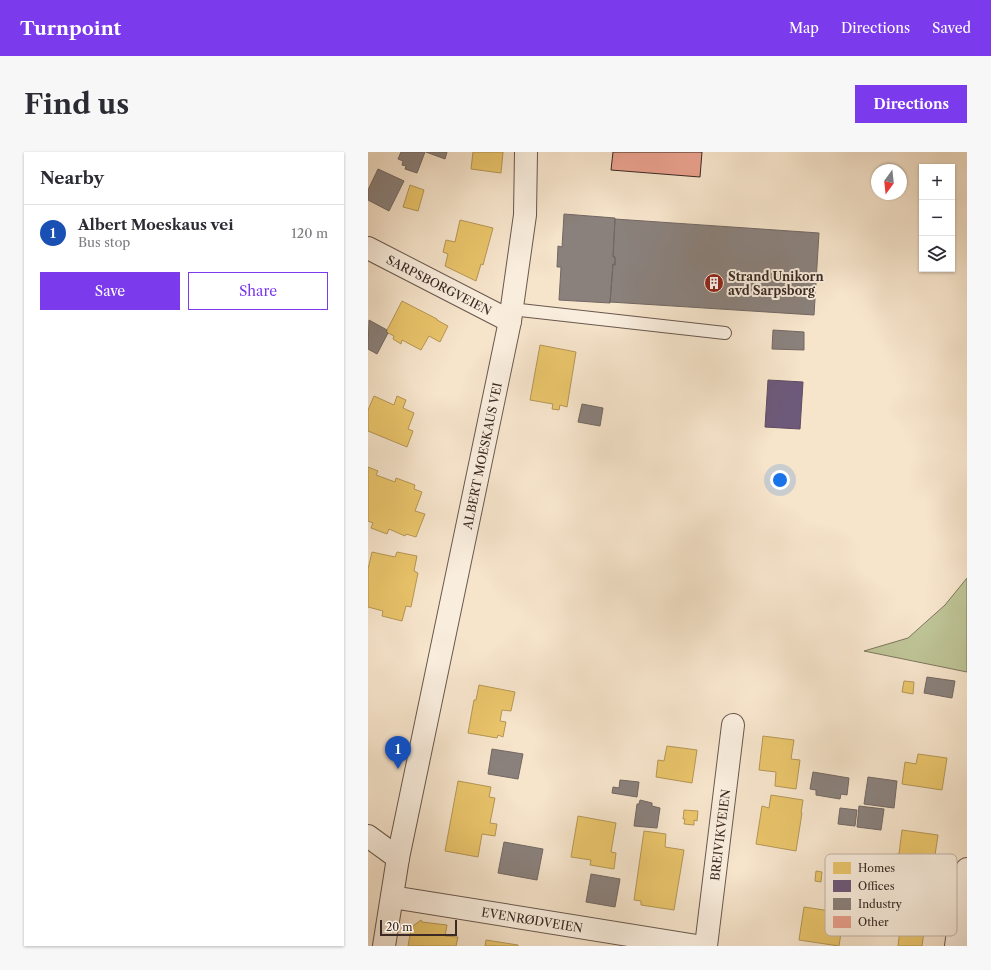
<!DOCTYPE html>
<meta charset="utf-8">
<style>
:root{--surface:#fff;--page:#f7f7f7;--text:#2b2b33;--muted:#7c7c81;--line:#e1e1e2;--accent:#7c3aed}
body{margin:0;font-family:"Libre Caslon Text",serif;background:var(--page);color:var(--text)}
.controls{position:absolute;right:12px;top:12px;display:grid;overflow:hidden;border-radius:0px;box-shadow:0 1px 3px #0004}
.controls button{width:36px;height:36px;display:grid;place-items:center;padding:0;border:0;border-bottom:1px solid var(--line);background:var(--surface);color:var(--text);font:20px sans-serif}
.compass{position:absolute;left:503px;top:12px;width:36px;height:36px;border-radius:50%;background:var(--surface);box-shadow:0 1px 3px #0004;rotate:195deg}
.scale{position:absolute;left:12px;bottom:10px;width:77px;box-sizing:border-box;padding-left:4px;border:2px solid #3a2924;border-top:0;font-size:11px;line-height:14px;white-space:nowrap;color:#3a2924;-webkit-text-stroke:3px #f9eddd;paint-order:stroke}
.you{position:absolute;left:412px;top:328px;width:14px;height:14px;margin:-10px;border:3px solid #fff;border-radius:50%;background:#1a73e8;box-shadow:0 0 0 6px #1a73e833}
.badge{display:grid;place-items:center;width:26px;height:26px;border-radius:50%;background:var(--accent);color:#fff;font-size:13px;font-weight:700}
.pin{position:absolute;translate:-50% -33px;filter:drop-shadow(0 1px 2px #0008)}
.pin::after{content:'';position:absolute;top:21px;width:14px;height:12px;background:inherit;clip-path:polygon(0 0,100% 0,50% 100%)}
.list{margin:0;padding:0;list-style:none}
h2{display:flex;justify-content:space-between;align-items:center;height:52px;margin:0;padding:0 16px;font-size:17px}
h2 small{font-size:13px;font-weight:400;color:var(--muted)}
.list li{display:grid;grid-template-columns:26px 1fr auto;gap:12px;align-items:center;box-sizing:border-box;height:56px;padding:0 16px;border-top:1px solid var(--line)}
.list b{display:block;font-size:15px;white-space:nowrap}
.list p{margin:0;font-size:13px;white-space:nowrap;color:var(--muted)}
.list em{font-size:13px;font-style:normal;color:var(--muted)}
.actions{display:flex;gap:8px;padding:12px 16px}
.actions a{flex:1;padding:9px 0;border:1px solid var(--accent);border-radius:0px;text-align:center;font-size:14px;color:var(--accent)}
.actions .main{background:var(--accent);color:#fff}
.icon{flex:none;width:22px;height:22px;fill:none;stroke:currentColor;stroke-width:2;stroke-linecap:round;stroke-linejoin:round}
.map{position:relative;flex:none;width:599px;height:794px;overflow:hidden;border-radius:0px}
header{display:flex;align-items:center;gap:24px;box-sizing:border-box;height:56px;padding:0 20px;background:var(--accent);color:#fff}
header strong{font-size:19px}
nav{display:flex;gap:22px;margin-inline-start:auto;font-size:14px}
.intro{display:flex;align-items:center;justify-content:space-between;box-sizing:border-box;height:96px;padding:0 24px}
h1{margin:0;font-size:28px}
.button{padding:10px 18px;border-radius:0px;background:var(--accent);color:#fff;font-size:14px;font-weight:700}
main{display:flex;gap:24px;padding:0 24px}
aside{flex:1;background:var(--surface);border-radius:0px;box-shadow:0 1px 3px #0004}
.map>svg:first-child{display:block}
.green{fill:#bec496;stroke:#7c765d}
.homes{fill:#e9c46a;stroke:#b49655}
.offices{fill:#6d597a;stroke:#5e4b60}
.industry{fill:#8a817c;stroke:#726762}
.building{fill:#e8a08c;stroke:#3a2924}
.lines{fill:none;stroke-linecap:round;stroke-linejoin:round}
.service-casing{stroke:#69584e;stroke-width:14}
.minor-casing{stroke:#69584e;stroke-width:24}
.service{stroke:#f9eddd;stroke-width:12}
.minor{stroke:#f9eddd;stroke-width:22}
.labels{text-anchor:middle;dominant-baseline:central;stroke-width:4;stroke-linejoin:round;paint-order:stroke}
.poi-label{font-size:12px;font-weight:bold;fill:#3a2924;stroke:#f9eddd;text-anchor:start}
.street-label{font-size:12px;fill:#3a2924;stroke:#f9eddd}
.key{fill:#f9eddd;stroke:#c0b2a6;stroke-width:1}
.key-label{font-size:11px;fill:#3a2924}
</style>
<header>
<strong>Turnpoint</strong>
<nav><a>Map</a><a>Directions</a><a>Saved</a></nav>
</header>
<div class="intro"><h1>Find us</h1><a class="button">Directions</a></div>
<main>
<aside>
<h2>Nearby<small></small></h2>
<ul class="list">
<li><span class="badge" style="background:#1a4fb4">1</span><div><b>Albert Moeskaus vei</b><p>Bus stop</p></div><em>120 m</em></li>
</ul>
<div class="actions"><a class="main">Save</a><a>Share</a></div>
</aside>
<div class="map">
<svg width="599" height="794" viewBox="0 0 599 794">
<rect width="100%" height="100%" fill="#f6e4cb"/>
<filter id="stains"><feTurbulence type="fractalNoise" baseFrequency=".005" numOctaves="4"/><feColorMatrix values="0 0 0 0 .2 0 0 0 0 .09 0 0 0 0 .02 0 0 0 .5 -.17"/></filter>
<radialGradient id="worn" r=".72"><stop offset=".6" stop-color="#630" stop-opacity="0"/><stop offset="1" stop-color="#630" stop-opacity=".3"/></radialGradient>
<path class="green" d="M 599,426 L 599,520 L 496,499 L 540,486 L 577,453 Z"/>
<path class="homes" d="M 105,0 L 135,0 L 133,21 L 103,17 Z
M 42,33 L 56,38 L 50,59 L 35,55 Z
M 92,68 L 125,76 L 115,113 L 113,112 L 108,129 L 77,114 L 80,102 L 75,100 L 78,88 L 87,90 Z
M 34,149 L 69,167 L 69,168 L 80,174 L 72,190 L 61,184 L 53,198 L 34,188 L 33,192 L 25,187 L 26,184 L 18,180 Z
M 172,193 L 208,200 L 199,255 L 192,253 L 191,258 L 184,257 L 185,252 L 162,248 Z
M 6,244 L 26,253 L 29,244 L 38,248 L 35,256 L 46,261 L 40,277 L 45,279 L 39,295 L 0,279 L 0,258 Z
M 0,315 L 10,319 L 8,323 L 27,330 L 28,326 L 47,333 L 46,337 L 54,340 L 47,359 L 57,362 L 48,385 L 38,382 L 37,384 L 21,377 L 19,382 L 3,376 L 5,371 L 0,369 Z
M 4,400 L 27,405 L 29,400 L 49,404 L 46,419 L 50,421 L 43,455 L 38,454 L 34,469 L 14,464 L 15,459 L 0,455 L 0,417 Z
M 536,529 L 546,530 L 545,542 L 534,540 Z
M 111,533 L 147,540 L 143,559 L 134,558 L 132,569 L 138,570 L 135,585 L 130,583 L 129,586 L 100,581 L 106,548 L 108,548 Z
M 395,584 L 426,588 L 423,607 L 432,608 L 428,637 L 407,634 L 408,620 L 391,618 Z
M 299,594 L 329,598 L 324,631 L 288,625 L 290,608 L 296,609 Z
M 550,602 L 579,606 L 574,638 L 534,632 L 537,610 L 548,612 Z
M 90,629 L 123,635 L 121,645 L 127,646 L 122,671 L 129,672 L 127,684 L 114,682 L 110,705 L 77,699 Z
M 403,643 L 435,648 L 433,661 L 434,661 L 428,699 L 388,692 L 394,654 L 401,656 Z
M 316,658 L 330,659 L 329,669 L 326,668 L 326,673 L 316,672 L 317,667 L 315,667 Z
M 210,664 L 248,671 L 243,700 L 248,701 L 246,717 L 222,713 L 223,708 L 203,705 Z
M 534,678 L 570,683 L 564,723 L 528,718 L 530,708 L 528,707 L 529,702 L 531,702 Z
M 276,679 L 298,682 L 297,695 L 316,698 L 306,758 L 273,753 L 273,749 L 266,748 Z
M 448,719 L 454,720 L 453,730 L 447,729 Z
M 436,755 L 476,761 L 471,794 L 431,788 Z
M 534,761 L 558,765 L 554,794 L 530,794 Z
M 53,768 L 54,770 L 79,773 L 77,784 L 90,785 L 88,794 L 40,794 L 43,778 L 41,777 Z
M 118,788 L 150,793 L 150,794 L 117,794 Z"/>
<path class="offices" d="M 400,228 L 435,230 L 432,277 L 397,275 Z"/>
<path class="industry" d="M 33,0 L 57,0 L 49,21 L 37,17 L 38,14 L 34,13 L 35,9 L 30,7 Z
M 58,0 L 79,0 L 77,7 Z
M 10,17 L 36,29 L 21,59 L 0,48 L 0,38 Z
M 196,62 L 247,66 L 245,105 L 247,105 L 247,113 L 245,112 L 242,151 L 191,148 L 193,115 L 189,115 L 190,94 L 194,95 Z
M 247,67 L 451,81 L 446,163 L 242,150 L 245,112 L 247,113 L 247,105 L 245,105 Z
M 1,168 L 19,178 L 18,180 L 20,181 L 9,202 L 0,197 Z
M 405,178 L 436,180 L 436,198 L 404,197 Z
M 214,252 L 235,256 L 232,274 L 210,270 Z
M 559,525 L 587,529 L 584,546 L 556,541 Z
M 124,597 L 155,602 L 150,627 L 120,622 Z
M 445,620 L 481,626 L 479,643 L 473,642 L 472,647 L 448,643 L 448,638 L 442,637 Z
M 500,625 L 529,629 L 526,656 L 496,652 Z
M 252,628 L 271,630 L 269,645 L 244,641 L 245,635 L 251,636 Z
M 272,648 L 284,651 L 284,654 L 292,656 L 289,676 L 266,674 L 269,652 L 271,652 Z
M 491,654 L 516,657 L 513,678 L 489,675 Z
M 472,656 L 489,658 L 487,674 L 470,672 Z
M 136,690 L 175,697 L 169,728 L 130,721 Z
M 223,722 L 252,727 L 247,755 L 218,750 Z"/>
<path class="building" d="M 245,0 L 334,0 L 332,25 L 243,18 Z"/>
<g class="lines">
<defs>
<path id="service" d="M 143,157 L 357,181"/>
<g id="minor">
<path id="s1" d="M 0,96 L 142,169"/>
<path d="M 0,684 L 30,706"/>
<path id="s2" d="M 24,745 L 329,794"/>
<path id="s3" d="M 16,794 L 30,706 L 142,169 L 157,63 L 158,0"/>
<path id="s4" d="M 338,794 L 365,573"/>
<path d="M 588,794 L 599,717"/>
</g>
</defs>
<use href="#service" class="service-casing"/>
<use href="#minor" class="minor-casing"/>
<use href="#service" class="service"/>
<use href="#minor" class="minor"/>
</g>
<defs>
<symbol id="building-disc" viewBox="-11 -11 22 22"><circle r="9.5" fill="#8f2418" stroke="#f9eddd"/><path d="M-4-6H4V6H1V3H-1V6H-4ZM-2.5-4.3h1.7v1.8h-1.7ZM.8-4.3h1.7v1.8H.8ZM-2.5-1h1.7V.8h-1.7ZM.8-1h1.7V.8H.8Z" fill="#fff"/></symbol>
</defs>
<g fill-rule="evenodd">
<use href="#building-disc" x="335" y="120" width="22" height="22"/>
</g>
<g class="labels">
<g class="poi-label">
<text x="360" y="124">Strand Unikorn<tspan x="360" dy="14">avd Sarpsborg</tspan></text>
</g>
<g class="street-label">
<text stroke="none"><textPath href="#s1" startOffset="80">SARPSBORGVEIEN</textPath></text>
<text stroke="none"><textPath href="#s3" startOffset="500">ALBERT MOESKAUS VEI</textPath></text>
<text stroke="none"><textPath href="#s4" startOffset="112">BREIVIKVEIEN</textPath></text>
<text stroke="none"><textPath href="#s2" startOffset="142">EVENRØDVEIEN</textPath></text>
</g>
</g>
<rect x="457" y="702" width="132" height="82" rx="6" class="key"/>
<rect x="465" y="710" width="18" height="12" fill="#e9c46a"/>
<rect x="465" y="728" width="18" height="12" fill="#6d597a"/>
<rect x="465" y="746" width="18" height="12" fill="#8a817c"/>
<rect x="465" y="764" width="18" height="12" fill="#e8a08c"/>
<g class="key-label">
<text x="490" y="720">Homes</text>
<text x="490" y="738">Offices</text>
<text x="490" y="756">Industry</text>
<text x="490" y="774">Other</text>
</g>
<rect width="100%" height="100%" filter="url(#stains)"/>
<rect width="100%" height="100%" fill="url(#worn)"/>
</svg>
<div class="controls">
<button>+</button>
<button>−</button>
<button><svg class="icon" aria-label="layers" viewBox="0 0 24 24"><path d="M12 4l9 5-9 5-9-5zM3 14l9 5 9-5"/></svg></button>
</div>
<svg class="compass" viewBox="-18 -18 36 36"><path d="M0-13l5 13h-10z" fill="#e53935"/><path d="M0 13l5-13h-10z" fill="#7c7c81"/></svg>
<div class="scale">20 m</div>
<div class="you"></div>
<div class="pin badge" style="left:30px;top:617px;background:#1a4fb4">1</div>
</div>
</main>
